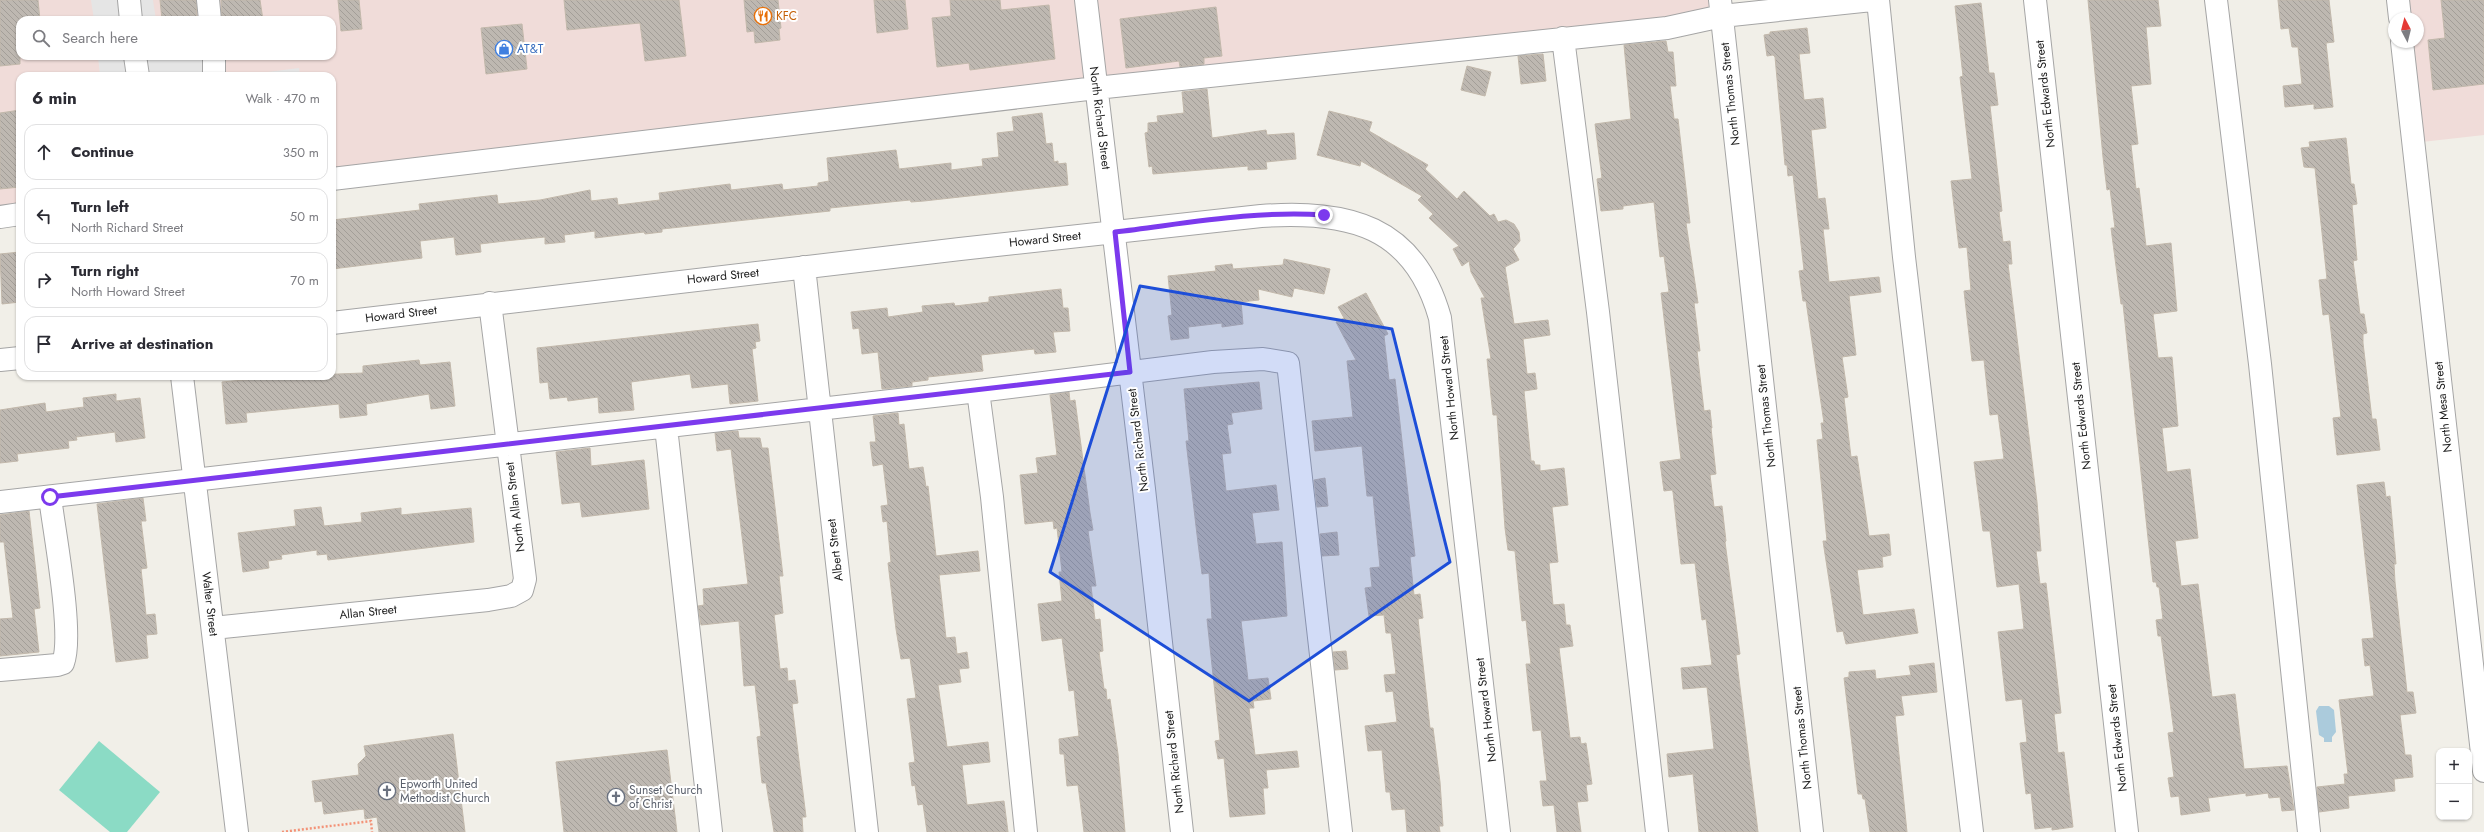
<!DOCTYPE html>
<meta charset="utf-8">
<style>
:root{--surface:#fff;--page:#f7f7f7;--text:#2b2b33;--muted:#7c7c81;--line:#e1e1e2}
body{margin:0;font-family:Jost,sans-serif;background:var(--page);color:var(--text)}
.controls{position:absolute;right:12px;bottom:12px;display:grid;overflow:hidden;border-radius:8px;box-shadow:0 1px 3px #0004}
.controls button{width:36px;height:36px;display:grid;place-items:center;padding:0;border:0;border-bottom:1px solid var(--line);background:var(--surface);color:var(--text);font:20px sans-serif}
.compass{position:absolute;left:2388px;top:12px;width:36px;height:36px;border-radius:50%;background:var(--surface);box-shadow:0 1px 3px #0004;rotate:353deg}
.stop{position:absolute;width:12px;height:12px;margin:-9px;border:3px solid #7c3aed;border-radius:50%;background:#fff}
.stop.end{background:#7c3aed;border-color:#fff;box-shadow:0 1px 4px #0008}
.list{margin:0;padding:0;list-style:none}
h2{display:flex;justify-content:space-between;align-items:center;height:52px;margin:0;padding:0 16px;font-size:17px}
h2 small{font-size:13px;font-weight:400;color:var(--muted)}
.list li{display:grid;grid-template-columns:26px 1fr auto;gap:12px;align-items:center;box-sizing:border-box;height:56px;margin:0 8px 8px;padding:0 8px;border:1px solid var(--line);border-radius:12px}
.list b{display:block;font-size:15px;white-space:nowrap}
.list p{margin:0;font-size:13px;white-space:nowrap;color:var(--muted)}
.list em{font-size:13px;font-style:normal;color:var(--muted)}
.icon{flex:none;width:22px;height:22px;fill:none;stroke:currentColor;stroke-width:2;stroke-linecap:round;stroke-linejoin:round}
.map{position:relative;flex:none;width:2484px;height:832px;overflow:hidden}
.search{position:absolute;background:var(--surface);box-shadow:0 1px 3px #0004;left:16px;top:16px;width:320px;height:44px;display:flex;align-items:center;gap:10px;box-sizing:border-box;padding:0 14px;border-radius:12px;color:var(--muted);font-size:15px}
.panel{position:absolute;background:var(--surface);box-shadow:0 1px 3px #0004;left:16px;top:72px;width:320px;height:308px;border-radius:12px}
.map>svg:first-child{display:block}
.commercial{fill:#f0dcd9;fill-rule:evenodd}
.pitch{fill:#8bdbc5}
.parking{fill:#e5e5e5}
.water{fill:#abcbdc}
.building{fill:url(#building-back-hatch);stroke:#c2b8ab}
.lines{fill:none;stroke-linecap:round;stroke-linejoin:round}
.minor-casing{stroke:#a5a5a5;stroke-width:24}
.path{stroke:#f39277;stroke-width:2.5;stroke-dasharray:2 2;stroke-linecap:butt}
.minor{stroke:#fff;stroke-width:22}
.route{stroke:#7c3aed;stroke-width:5}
.marked{fill:#1d4ed8;fill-opacity:0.2;stroke:#1d4ed8;stroke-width:3;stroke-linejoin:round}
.labels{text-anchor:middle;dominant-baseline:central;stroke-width:4;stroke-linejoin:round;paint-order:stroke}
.food-label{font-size:12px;fill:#c56008;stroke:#fff;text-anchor:start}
.shop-label{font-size:12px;fill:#366cbe;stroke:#fff;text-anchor:start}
.street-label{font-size:12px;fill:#212121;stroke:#fff}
.worship-label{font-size:12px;fill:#5b616d;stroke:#fff;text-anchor:start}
</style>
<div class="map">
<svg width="2484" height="832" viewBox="0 0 2484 832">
<defs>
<pattern id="building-back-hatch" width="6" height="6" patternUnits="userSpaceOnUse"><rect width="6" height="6" fill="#beb8b1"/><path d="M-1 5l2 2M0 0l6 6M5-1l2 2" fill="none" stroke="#a39e98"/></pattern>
</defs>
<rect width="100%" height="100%" fill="#f1efe8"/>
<path class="commercial" d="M 0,0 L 1720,0 L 1722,16 L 332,179 L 332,76 L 20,76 L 20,214 L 0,217 ZM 20,20 L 332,20 L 332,56 L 20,56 Z
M 2398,0 L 2484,0 L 2484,135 L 2413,143 L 2402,42 L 2418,42 L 2418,18 L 2400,18 Z"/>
<path class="pitch" d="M 99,741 L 160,792 L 127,832 L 110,832 L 59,790 Z"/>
<path class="parking" d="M 91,0 L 153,0 L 156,20 L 94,20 Z
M 98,56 L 206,56 L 208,72 L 187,74 L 187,76 L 100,76 Z
M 299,68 L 300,76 L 236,76 Z"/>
<path class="water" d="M 2319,706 L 2329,706 L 2334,710 L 2336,732 L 2332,737 L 2332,742 L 2324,742 L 2324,738 L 2319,735 L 2316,711 Z"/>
<path class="building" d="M 0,0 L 38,0 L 40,20 L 20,20 L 20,64 L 0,66 Z
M 160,0 L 196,0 L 197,20 L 162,20 Z
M 221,0 L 260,0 L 263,20 L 222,20 Z
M 338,0 L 359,0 L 362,29 L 341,31 Z
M 564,0 L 679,0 L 686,56 L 645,61 L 640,23 L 567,30 Z
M 744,0 L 778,0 L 781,28 L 779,29 L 780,40 L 755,43 L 754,31 L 747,32 Z
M 874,0 L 905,0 L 908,29 L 877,33 Z
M 950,0 L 1000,0 L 1001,10 L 1049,5 L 1055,59 L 970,70 L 969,63 L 937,67 L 932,18 L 951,16 Z
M 2088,0 L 2158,0 L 2161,26 L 2146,27 L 2151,84 L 2131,86 L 2138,144 L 2131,145 L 2136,189 L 2139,188 L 2146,246 L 2171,243 L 2177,311 L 2153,314 L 2158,358 L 2172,357 L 2178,426 L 2162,428 L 2167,472 L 2190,469 L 2198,538 L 2175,541 L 2181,586 L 2198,584 L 2212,697 L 2235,694 L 2244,769 L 2287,766 L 2294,810 L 2282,811 L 2280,797 L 2269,798 L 2268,793 L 2246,796 L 2246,793 L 2208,798 L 2210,811 L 2181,815 L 2179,796 L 2171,797 L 2168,778 L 2174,777 L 2168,733 L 2174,732 L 2161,636 L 2158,636 L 2156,620 L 2163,619 L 2159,587 L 2157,587 L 2156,582 L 2153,582 L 2148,538 L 2123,304 L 2121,304 L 2111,228 L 2115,228 L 2110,189 L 2107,190 L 2103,157 Z
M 2278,0 L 2329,0 L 2334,42 L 2326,43 L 2333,107 L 2314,109 L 2314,104 L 2285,107 L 2283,86 L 2302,84 L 2298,47 L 2292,47 L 2289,28 L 2281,29 Z
M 2441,0 L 2484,0 L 2484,84 L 2433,90 L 2428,40 L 2445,38 Z
M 1981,3 L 1989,73 L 1994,73 L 1998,105 L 1990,106 L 2002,211 L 1999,212 L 2003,242 L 2010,241 L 2012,264 L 2008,264 L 2037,502 L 2041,551 L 2036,551 L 2040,584 L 2046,583 L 2061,713 L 2054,714 L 2058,753 L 2064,752 L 2073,827 L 2052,830 L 2052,827 L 2035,829 L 2031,793 L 2026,794 L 2020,743 L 2027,742 L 2022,699 L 2006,701 L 1998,632 L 2024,629 L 2019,584 L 1997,587 L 1990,531 L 1983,531 L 1974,462 L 2004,459 L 1998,414 L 1990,415 L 1984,360 L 1972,361 L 1964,291 L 1971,290 L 1967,247 L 1959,248 L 1951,181 L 1972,179 L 1960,77 L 1963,76 L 1955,6 Z
M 1216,7 L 1222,56 L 1204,58 L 1204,64 L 1180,67 L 1179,61 L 1126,68 L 1120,19 Z
M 522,24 L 527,69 L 486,74 L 481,28 Z
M 1807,28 L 1810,53 L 1799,54 L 1804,100 L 1823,98 L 1826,128 L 1811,130 L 1818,199 L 1825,198 L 1829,229 L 1823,229 L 1829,282 L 1879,277 L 1881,292 L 1849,296 L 1856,355 L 1842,357 L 1848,397 L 1844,398 L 1851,457 L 1857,456 L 1869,536 L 1889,534 L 1891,555 L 1882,557 L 1883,567 L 1857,570 L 1863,615 L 1914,609 L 1918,633 L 1846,644 L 1843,631 L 1837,632 L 1823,541 L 1827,541 L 1817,440 L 1823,439 L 1821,423 L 1824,423 L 1806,301 L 1803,301 L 1799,271 L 1804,270 L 1793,175 L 1788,176 L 1787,165 L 1785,165 L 1775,57 L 1773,55 L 1767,56 L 1764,35 L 1770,34 L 1770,32 Z
M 1666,41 L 1668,52 L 1673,52 L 1676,86 L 1670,86 L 1674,119 L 1678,119 L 1690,223 L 1686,223 L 1698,303 L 1694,303 L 1700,351 L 1697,351 L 1704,411 L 1710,410 L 1712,428 L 1711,428 L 1716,474 L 1710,475 L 1714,507 L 1722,506 L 1726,541 L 1725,542 L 1740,654 L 1736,655 L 1758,832 L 1699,832 L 1693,774 L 1669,777 L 1667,754 L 1714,749 L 1707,687 L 1683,689 L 1681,668 L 1712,665 L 1706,619 L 1702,620 L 1695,563 L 1681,564 L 1673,492 L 1672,490 L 1664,491 L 1660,462 L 1681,459 L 1661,293 L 1669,292 L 1664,256 L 1660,257 L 1654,202 L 1623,206 L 1623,209 L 1601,211 L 1597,179 L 1602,178 L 1595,124 L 1631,119 L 1624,45 Z
M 1543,54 L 1546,81 L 1521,84 L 1518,56 Z
M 1467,66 L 1491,72 L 1485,96 L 1461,90 Z
M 1207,89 L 1212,138 L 1266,130 L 1267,135 L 1294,133 L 1296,159 L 1266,162 L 1267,169 L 1248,170 L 1248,166 L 1153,174 L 1152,166 L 1149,167 L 1145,133 L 1148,132 L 1148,123 L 1158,122 L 1157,116 L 1184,113 L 1182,92 Z
M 20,110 L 20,187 L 0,189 L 0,113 Z
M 1329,111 L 1372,122 L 1369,131 L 1428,165 L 1425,169 L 1457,199 L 1464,191 L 1490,216 L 1494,214 L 1498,222 L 1506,220 L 1514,224 L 1519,232 L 1520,241 L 1513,249 L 1519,260 L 1505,267 L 1514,324 L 1548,320 L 1550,335 L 1523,339 L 1527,374 L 1535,373 L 1537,389 L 1524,391 L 1531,461 L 1534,461 L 1535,465 L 1540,465 L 1540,471 L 1564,468 L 1568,505 L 1552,507 L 1558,562 L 1549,563 L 1553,605 L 1564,604 L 1566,625 L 1570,625 L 1573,646 L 1559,648 L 1570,738 L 1580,737 L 1581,744 L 1586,743 L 1592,784 L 1586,785 L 1588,801 L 1577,802 L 1581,832 L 1557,832 L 1554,805 L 1543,806 L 1540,781 L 1547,781 L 1541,730 L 1533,731 L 1526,664 L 1531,664 L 1526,620 L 1522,621 L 1515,551 L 1508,550 L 1505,528 L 1497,415 L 1493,415 L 1487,359 L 1491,359 L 1481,298 L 1485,298 L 1471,272 L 1469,261 L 1462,266 L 1453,249 L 1459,246 L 1429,218 L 1433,214 L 1418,200 L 1422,196 L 1361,161 L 1360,166 L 1317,155 Z
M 1042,113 L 1046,144 L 1052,143 L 1054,162 L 1058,161 L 1058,164 L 1066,163 L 1068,185 L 924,201 L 911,202 L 910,200 L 830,208 L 830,211 L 662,229 L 662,232 L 645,234 L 644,232 L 595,238 L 595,231 L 564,235 L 565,242 L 545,244 L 545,237 L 505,241 L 480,244 L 481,252 L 456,255 L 454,237 L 420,241 L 422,258 L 332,269 L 332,220 L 420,210 L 419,204 L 497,195 L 498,204 L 540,200 L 590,190 L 591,201 L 617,198 L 618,205 L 660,200 L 659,193 L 730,184 L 731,190 L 782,184 L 783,190 L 818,186 L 818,183 L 829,181 L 827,158 L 896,150 L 899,169 L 951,163 L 951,170 L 983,166 L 982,159 L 999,157 L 997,133 L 1014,131 L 1012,117 Z
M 2346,138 L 2351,184 L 2354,184 L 2357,204 L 2352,205 L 2357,260 L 2353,261 L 2360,314 L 2364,314 L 2367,333 L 2363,334 L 2363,343 L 2372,419 L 2376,419 L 2380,450 L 2337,455 L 2333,418 L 2341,417 L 2329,314 L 2323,315 L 2319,280 L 2327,279 L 2315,168 L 2304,167 L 2301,148 L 2310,147 L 2309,142 Z
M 20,252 L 20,302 L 2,304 L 0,254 Z
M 1284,259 L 1330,269 L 1324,294 L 1294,288 L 1292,297 L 1258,289 L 1259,300 L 1241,302 L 1243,324 L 1222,327 L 1222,323 L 1188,327 L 1189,338 L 1171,340 L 1168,316 L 1172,315 L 1168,276 L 1216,271 L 1215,266 L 1232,264 L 1233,269 L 1283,265 Z
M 1061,289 L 1063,308 L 1068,308 L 1070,331 L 1053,332 L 1056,352 L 1035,354 L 1034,349 L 981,355 L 983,371 L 928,377 L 928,380 L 912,382 L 912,386 L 882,389 L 878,352 L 862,354 L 859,328 L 853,329 L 851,312 L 887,308 L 888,317 L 923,312 L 922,306 L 954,303 L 955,306 L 989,302 L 989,297 Z
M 1366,293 L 1388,334 L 1384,336 L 1389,380 L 1395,379 L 1415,556 L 1410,557 L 1414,595 L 1420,594 L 1423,618 L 1418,619 L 1430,728 L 1433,728 L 1440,782 L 1443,826 L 1439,826 L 1440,832 L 1407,832 L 1405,809 L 1392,810 L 1390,792 L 1386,792 L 1382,750 L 1368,751 L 1365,726 L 1397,722 L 1393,691 L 1386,692 L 1384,675 L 1396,674 L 1391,633 L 1386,633 L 1384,615 L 1369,616 L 1365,588 L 1372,587 L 1370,568 L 1380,567 L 1373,496 L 1367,496 L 1362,446 L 1315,451 L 1312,421 L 1353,417 L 1347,361 L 1356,360 L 1336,322 L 1344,318 L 1338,307 Z
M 758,324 L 760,341 L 755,342 L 756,348 L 752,349 L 758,401 L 730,404 L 728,384 L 692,388 L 690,374 L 631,382 L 634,410 L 599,413 L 598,397 L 568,401 L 567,397 L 550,399 L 548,382 L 540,383 L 537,348 Z
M 419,360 L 420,365 L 450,362 L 455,406 L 431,409 L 429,394 L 366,404 L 367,415 L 340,418 L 339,404 L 246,413 L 247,422 L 226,424 L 222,382 L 287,376 L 363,373 L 363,366 Z
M 1259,382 L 1262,409 L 1231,413 L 1233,424 L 1227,425 L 1231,453 L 1222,454 L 1226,491 L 1276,485 L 1279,510 L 1252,513 L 1256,544 L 1282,542 L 1287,616 L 1241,621 L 1248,680 L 1268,678 L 1271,699 L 1253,701 L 1254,708 L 1249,708 L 1255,755 L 1297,751 L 1299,767 L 1266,770 L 1268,788 L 1263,788 L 1265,814 L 1230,817 L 1224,758 L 1218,759 L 1215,741 L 1220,740 L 1207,619 L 1212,619 L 1209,573 L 1202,574 L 1198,543 L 1186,441 L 1189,441 L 1184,389 Z
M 1069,392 L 1070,401 L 1075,400 L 1090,513 L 1093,530 L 1088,531 L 1096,586 L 1091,586 L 1095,620 L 1100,619 L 1103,651 L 1099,652 L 1104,689 L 1106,689 L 1107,700 L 1110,699 L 1118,754 L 1125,832 L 1084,832 L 1078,785 L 1067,786 L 1064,754 L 1060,754 L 1059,739 L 1079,736 L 1074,690 L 1069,691 L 1062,638 L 1042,641 L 1038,604 L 1062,601 L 1059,572 L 1062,572 L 1057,528 L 1054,529 L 1053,521 L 1025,524 L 1020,475 L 1038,473 L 1036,458 L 1057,455 L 1050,395 Z
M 116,394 L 116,401 L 140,398 L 145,438 L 116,442 L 115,432 L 76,437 L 77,440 L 68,441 L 69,448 L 17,454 L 18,461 L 0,463 L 0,410 L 45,403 L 46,412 L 84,407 L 83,398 Z
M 898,413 L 899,425 L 904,424 L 909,469 L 923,467 L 926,487 L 928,486 L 936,556 L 978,551 L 980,571 L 939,575 L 946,638 L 955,637 L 957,654 L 967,652 L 969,668 L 959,669 L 961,682 L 938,685 L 947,747 L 988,742 L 990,762 L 962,765 L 967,805 L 1004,801 L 1008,832 L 927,832 L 923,804 L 918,805 L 915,785 L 912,786 L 909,763 L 915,762 L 907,699 L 916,698 L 910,658 L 901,659 L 896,629 L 888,563 L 891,562 L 887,521 L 883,522 L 881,506 L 888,505 L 883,464 L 873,466 L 870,442 L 876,442 L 873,416 Z
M 738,431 L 739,438 L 760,438 L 762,448 L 768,448 L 783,576 L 779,576 L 783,613 L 774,615 L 780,669 L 787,668 L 788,681 L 795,680 L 798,703 L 792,704 L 806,817 L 802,817 L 803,832 L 774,832 L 766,783 L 762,783 L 757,737 L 761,736 L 755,685 L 744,686 L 739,621 L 701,625 L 698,606 L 704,605 L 703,589 L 748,584 L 731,449 L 717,451 L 715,433 Z
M 590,448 L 591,466 L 644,460 L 649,509 L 582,517 L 580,502 L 562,504 L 556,452 Z
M 1325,478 L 1328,506 L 1317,507 L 1314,480 Z
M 2384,482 L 2386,497 L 2390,496 L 2396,564 L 2394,564 L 2395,582 L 2407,692 L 2413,692 L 2416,713 L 2400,715 L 2405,755 L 2411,755 L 2413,777 L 2394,779 L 2395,791 L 2348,796 L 2349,808 L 2319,812 L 2317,787 L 2345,784 L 2344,774 L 2348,774 L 2339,700 L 2374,696 L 2370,665 L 2365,666 L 2362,639 L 2374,638 L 2357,485 Z
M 143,498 L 146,521 L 141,521 L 147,568 L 141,569 L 146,615 L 155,614 L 157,634 L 146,635 L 148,658 L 116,662 L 97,504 Z
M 321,507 L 324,526 L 362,522 L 361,513 L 401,508 L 401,515 L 471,508 L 474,542 L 328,560 L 327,554 L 317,555 L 317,550 L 281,555 L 282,559 L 268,561 L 269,568 L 243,572 L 238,533 L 296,526 L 294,510 Z
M 29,511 L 40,608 L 34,609 L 39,652 L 0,656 L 0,619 L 13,618 L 4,542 L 0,542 L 0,515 Z
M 1337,532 L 1339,555 L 1322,556 L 1320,534 Z
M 1346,651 L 1348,669 L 1335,670 L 1333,652 Z
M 1934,663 L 1937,692 L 1901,696 L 1904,715 L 1895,716 L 1907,832 L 1870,832 L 1865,799 L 1863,799 L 1862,794 L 1858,794 L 1844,678 L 1849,677 L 1849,672 L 1875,670 L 1876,679 L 1911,675 L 1909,666 Z
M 453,734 L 465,832 L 379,832 L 377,817 L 365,819 L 364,809 L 324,814 L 322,801 L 315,802 L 312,781 L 359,775 L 358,764 L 366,756 L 364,746 Z
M 667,750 L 677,832 L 564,832 L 556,762 Z"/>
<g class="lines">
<defs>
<path id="minor" d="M 129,0 L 131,20
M 208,0 L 210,20
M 1086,0 L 1144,489 L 1182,832
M 1720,0 L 1812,832
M 1878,0 L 1904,257 L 1972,832
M 2035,0 L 2127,832
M 2216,0 L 2260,364 L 2309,832
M 2398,0 L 2400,18
M 1563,38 L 1598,312 L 1657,832
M 2402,42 L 2484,771
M 135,56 L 138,76
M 214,76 L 214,56
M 332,179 L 1096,88 L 1667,28 L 1722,16 L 1872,0
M 0,217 L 20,214
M 804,267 L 867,832
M 332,323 L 960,249 L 1261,216 C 1348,210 1414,225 1440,318 L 1499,832
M 0,360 L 20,358
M 182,376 L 237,832
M 978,391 L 992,497 L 1026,832
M 666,427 L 711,832
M 0,502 L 978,391 L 1213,362 L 1263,359 L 1288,363 L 1341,832
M 213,628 L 488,600 L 511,596 L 522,590 L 525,579 L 490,303
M 0,670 L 57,665 L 63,663 C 74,635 54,531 50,497"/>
</defs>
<use href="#minor" class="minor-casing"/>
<path class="path" d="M 282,832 L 371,821 L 372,832"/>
<use href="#minor" class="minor"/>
</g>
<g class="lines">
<path class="route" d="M 50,497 L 1130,372 L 1115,232 C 1183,224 1255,210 1324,215"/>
</g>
<path class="marked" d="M 1140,286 L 1392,329 L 1450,562 L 1249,701 L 1050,572 Z"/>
<defs>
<symbol id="restaurant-ring" viewBox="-11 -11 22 22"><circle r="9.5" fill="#fff" stroke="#e8710a" stroke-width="1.5"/><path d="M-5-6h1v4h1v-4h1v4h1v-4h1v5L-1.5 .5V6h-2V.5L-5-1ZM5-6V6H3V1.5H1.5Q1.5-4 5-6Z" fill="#e8710a"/></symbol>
<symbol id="shop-ring" viewBox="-11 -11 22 22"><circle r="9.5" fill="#fff" stroke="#3f7fe0" stroke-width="1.5"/><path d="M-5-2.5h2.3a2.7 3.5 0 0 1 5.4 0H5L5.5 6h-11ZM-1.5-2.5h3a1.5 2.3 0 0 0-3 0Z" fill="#3f7fe0"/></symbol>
<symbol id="church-ring" viewBox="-11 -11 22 22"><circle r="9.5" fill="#fff" stroke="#6b7280" stroke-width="1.5"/><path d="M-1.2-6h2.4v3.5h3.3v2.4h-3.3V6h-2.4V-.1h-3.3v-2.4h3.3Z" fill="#6b7280"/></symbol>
</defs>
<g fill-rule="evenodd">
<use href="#restaurant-ring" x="753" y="6" width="20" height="20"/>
<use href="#shop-ring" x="494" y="39" width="20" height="20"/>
<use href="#church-ring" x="377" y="781" width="20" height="20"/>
<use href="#church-ring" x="606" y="787" width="20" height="20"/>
</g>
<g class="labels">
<g class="food-label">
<text x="776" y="16">KFC</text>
</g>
<g class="shop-label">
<text x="517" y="49">AT&amp;T</text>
</g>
<g class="street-label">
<text transform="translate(1730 94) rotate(-96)">North Thomas Street</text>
<text transform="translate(2045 94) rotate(-96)">North Edwards Street</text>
<text transform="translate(1100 118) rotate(83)">North Richard Street</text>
<text transform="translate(1045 239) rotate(-6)">Howard Street</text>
<text transform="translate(723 276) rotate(-6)">Howard Street</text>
<text transform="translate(401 314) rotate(-7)">Howard Street</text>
<text transform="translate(1449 388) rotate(-96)">North Howard Street</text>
<text transform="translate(2443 407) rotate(-96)">North Mesa Street</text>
<text transform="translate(1766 416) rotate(-96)">North Thomas Street</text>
<text transform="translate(2081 416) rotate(-96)">North Edwards Street</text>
<text transform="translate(1138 440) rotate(-97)">North Richard Street</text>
<text transform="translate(515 507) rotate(-97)">North Allan Street</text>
<text transform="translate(835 550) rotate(-97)">Albert Street</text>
<text transform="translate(210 604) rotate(83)">Walter Street</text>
<text transform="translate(368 612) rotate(-6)">Allan Street</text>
<text transform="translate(1486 710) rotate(-97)">North Howard Street</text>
<text transform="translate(1802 738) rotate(-96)">North Thomas Street</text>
<text transform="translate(2117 738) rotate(-96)">North Edwards Street</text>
<text transform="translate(1174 762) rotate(-96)">North Richard Street</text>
</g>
<g class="worship-label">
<text x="400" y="784">Epworth United<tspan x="400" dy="14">Methodist Church</tspan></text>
<text x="629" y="790">Sunset Church<tspan x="629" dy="14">of Christ</tspan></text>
</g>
</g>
</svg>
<div class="controls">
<button>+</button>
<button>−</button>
</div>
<svg class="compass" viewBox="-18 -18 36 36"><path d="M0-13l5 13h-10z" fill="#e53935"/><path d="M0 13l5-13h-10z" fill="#7c7c81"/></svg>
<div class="stop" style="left:50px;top:497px"></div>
<div class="stop end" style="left:1324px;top:215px"></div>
<div class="search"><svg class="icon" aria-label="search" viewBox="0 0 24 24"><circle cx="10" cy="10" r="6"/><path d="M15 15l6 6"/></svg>Search here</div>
<section class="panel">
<h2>6 min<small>Walk · 470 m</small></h2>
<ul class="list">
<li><svg class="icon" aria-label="ahead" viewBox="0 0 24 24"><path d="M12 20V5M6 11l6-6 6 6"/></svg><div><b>Continue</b></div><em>350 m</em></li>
<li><svg class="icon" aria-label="left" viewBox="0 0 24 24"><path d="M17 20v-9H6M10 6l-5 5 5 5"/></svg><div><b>Turn left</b><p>North Richard Street</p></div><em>50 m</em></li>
<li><svg class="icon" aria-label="right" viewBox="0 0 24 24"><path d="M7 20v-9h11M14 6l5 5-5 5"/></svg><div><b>Turn right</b><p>North Howard Street</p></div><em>70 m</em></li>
<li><svg class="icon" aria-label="arrive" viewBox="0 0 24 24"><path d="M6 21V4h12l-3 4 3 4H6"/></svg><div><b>Arrive at destination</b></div></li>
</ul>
</section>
</div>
